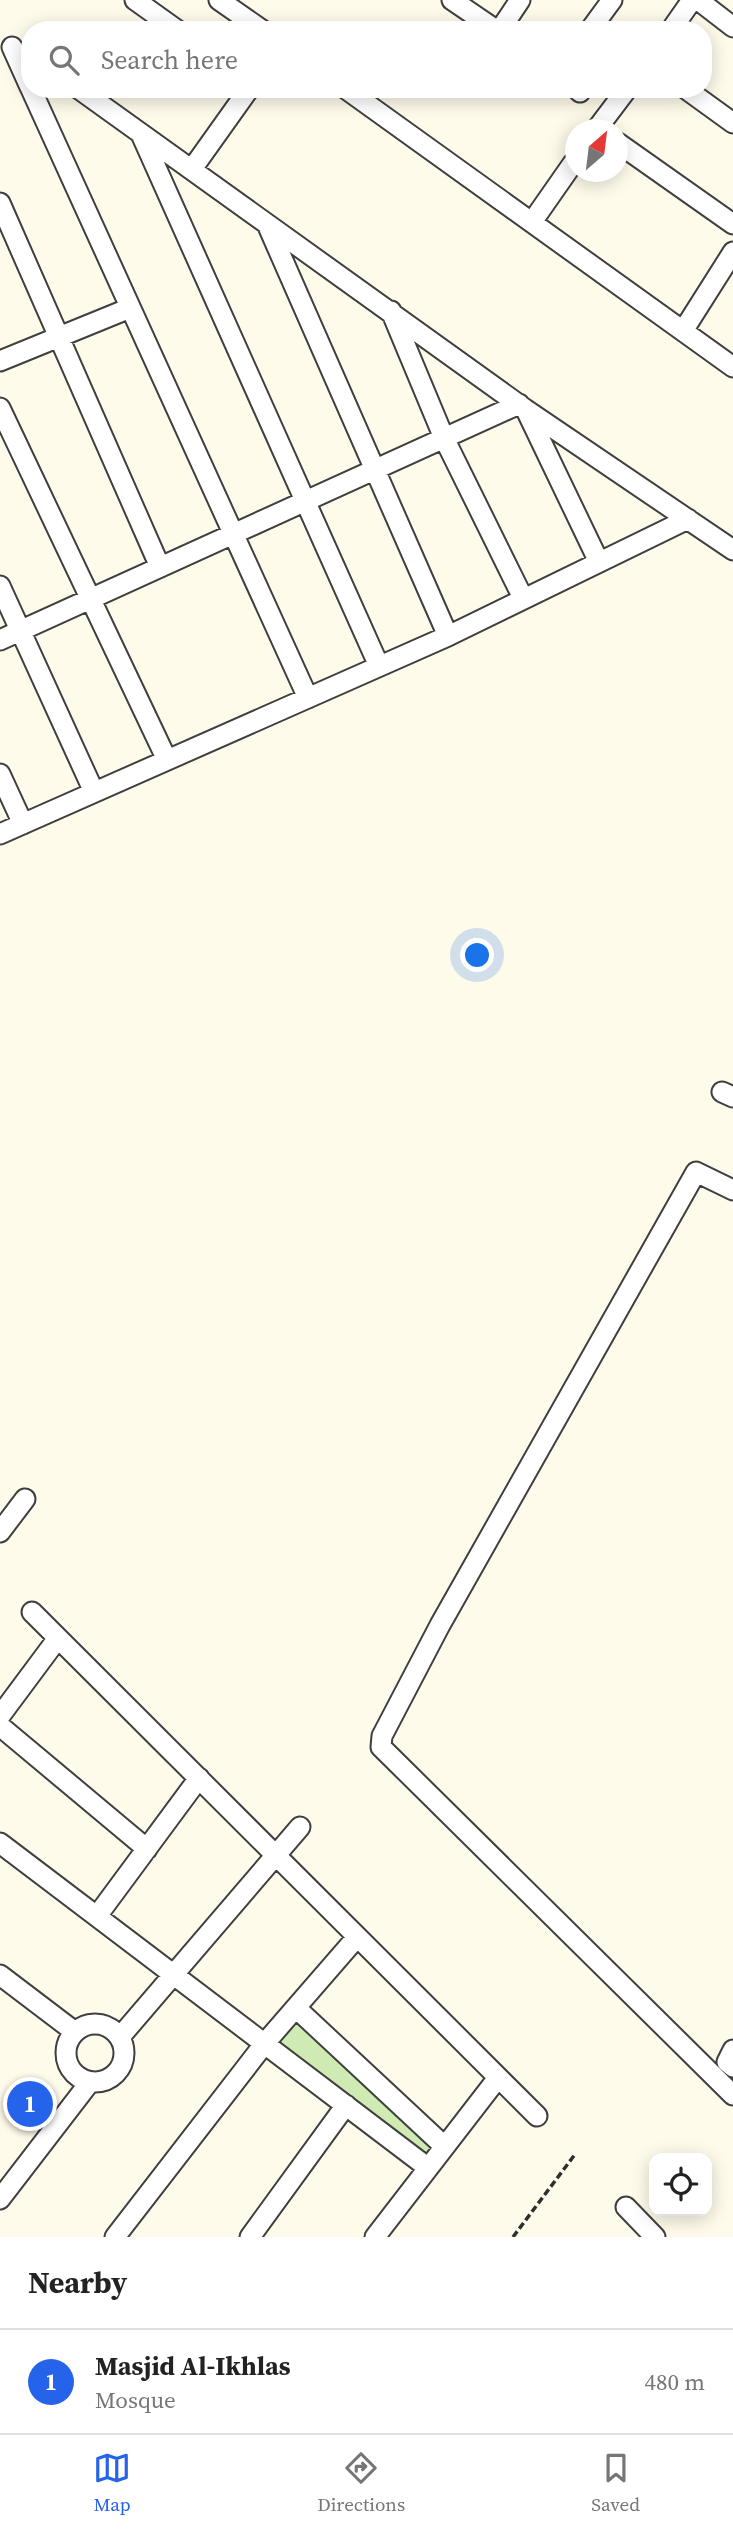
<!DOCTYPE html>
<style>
:root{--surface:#fff;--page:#f2f2f2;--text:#222;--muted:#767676;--line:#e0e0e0;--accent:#2563eb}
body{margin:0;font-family:"Source Serif 4",serif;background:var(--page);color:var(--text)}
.controls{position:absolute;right:21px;bottom:21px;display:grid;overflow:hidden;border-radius:14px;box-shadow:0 4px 18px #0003}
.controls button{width:63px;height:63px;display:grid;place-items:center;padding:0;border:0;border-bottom:2px solid var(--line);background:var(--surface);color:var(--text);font:35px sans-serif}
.compass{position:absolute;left:565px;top:119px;width:63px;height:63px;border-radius:50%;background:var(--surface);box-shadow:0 4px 18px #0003;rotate:28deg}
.you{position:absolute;left:478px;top:956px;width:24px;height:24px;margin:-18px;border:5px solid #fff;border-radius:50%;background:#1a73e8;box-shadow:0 0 0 10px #1a73e833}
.badge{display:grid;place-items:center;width:46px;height:46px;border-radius:50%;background:var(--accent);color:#fff;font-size:23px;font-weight:700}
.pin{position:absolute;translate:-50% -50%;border:4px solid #fff;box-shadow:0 2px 7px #0006}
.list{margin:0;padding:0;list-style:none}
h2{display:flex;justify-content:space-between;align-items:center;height:91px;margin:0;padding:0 28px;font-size:30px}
h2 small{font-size:23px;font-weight:400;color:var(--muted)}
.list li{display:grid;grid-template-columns:46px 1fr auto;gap:21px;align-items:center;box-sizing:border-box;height:105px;padding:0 28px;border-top:2px solid var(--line)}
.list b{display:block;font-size:26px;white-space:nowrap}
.list p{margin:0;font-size:23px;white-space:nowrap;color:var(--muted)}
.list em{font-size:23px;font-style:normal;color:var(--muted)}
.icon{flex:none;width:38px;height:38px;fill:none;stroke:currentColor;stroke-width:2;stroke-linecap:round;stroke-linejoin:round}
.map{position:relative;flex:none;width:733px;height:2237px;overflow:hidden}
.search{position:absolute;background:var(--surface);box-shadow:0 4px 18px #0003;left:21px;right:21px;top:21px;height:77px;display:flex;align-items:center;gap:18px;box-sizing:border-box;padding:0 24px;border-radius:28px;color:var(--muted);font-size:26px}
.sheet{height:196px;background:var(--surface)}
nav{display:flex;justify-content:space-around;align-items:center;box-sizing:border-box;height:98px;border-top:2px solid var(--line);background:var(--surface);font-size:19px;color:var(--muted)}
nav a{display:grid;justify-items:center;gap:4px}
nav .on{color:var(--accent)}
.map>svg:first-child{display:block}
.park{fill:#cfebb3}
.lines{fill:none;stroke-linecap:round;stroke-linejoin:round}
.minor-casing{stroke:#3f3f3f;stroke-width:23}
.path{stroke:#2e2e2e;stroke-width:3.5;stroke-dasharray:7 3.5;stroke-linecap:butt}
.minor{stroke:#fff;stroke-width:19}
</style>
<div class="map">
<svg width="733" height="2237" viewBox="0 0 733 2237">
<rect width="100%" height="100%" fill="#fffbeb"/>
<path class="park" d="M 294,2018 L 431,2147 L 424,2156 L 275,2042 Z"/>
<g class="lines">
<defs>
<path id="minor" d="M 135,0 L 177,30
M 219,0 L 262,30
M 452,0 L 496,30
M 698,0 L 733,27
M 500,30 L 520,0
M 590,30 L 612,0
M 671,30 L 692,0
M 12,47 L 30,87
M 31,89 L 308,698
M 79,89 L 525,409 L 733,550
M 346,89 L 733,367
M 577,89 L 580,92
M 686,89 L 733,123
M 596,130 L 627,89
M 141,134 L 379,666
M 618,143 L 733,224
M 192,169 L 249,89
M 0,203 L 160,567
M 532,222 L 576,159
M 267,224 L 448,636
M 391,311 L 444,438 L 523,598
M 683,331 L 733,252
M 0,361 L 130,308
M 0,408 L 167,760
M 526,410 L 598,560
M 0,586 L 94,792
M 0,640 L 519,404
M 0,774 L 23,824
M 0,834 L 448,636 L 688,519
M 722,1092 L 733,1097
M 733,1190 L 696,1172 L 440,1625 L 382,1736 L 381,1747 L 733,2095
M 0,1532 L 25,1499
M 32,1612 L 537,2116
M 0,1716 L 58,1638
M 0,1726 L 147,1849
M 0,1843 L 427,2167
M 97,1916 L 199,1778
M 0,1975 L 75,2032
M 296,2008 L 444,2146
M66 2053a29 29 0 1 1 58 0a29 29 0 1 1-58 0Z
M 120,2037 L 300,1827
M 733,2050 L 727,2062 L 733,2067
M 0,2199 L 90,2082
M 626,2207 L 655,2237
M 115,2237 L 265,2043 L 357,1937
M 250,2237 L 346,2105
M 375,2237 L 497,2079"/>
</defs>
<use href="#minor" class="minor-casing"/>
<path class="path" d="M 513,2237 L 576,2153"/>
<use href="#minor" class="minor"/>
</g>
</svg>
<div class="controls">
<button><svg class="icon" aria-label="locate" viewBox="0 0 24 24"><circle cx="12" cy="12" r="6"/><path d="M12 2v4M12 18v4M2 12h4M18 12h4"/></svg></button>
</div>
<svg class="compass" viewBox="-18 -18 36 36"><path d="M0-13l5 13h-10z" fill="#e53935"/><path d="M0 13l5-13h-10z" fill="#767676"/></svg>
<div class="you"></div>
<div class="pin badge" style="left:30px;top:2104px">1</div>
<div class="search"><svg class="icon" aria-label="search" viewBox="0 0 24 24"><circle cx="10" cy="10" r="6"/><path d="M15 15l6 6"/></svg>Search here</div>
</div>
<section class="sheet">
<h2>Nearby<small></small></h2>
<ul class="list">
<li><span class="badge">1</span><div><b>Masjid Al-Ikhlas</b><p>Mosque</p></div><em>480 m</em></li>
</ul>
</section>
<nav>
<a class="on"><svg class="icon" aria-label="map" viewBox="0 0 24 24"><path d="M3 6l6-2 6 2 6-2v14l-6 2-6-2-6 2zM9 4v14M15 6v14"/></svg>Map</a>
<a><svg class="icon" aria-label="directions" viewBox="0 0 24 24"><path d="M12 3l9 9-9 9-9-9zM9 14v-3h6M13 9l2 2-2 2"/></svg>Directions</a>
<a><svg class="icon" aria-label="saved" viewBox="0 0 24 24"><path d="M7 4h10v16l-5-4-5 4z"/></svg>Saved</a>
</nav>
